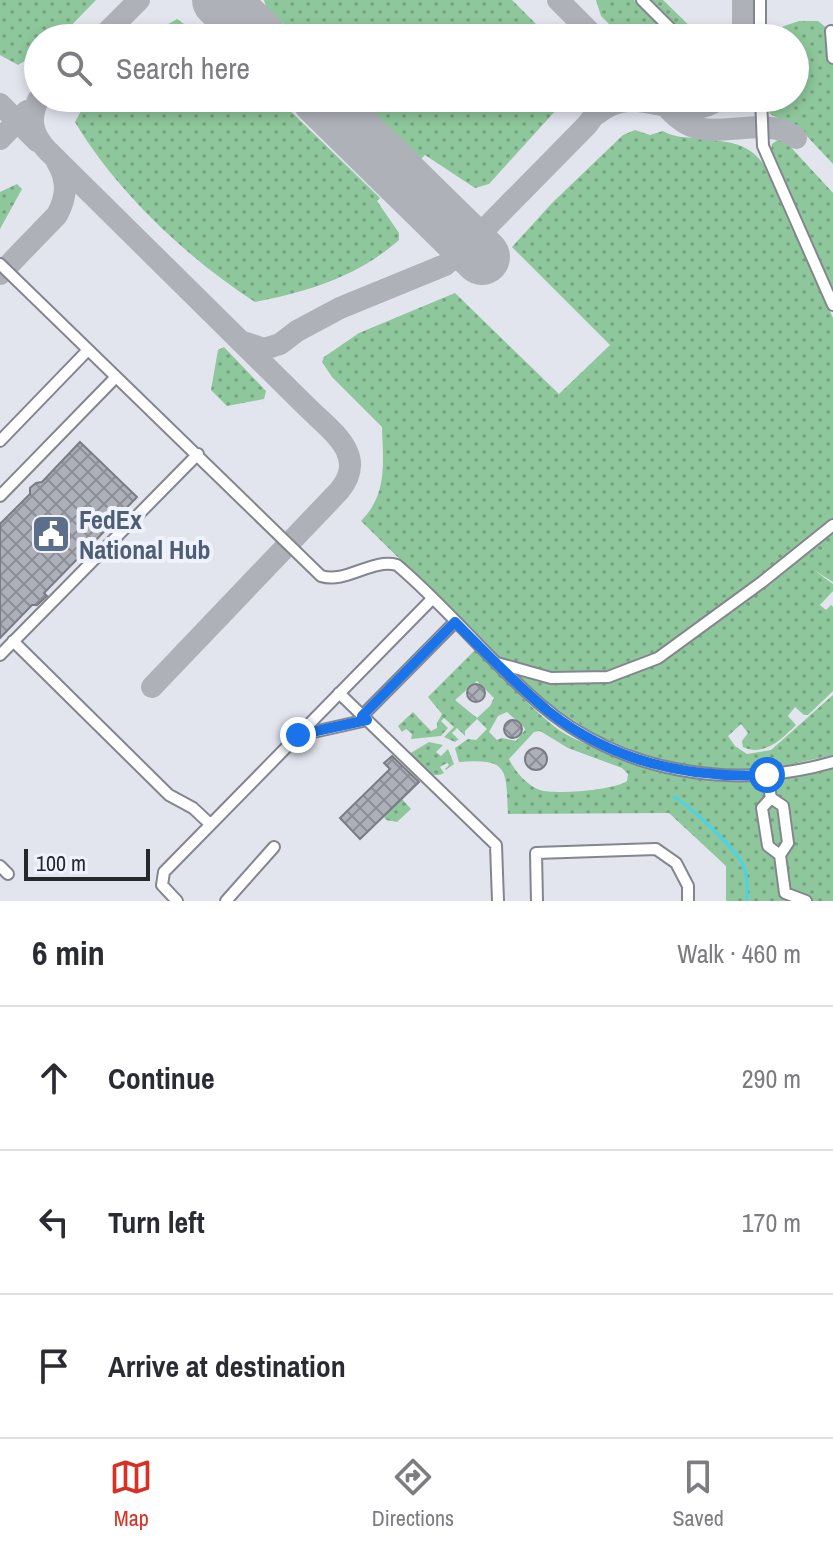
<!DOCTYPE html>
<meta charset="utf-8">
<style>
:root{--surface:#fff;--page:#f2f2f3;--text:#2b2b33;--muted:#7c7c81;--line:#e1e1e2;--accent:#d93025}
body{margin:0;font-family:"Archivo Narrow",sans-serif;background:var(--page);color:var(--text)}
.scale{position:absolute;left:24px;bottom:20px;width:126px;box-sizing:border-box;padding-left:8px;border:4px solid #27282c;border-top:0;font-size:22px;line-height:28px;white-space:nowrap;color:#27282c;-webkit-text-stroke:6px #eff2fc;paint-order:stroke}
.stop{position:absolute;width:24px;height:24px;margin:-18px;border:6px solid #1a73e8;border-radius:50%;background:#fff}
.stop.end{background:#1a73e8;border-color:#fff;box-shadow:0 2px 8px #0008}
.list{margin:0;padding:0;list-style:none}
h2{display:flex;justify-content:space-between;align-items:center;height:104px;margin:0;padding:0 32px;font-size:34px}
h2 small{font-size:26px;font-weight:400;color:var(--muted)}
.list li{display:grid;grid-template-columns:52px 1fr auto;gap:24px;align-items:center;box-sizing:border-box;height:144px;padding:0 32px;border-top:2px solid var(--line)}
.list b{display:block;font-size:30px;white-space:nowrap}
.list em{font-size:26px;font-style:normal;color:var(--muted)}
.icon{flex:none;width:44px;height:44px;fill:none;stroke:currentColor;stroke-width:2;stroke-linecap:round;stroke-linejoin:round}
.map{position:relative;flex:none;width:833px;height:901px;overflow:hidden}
.search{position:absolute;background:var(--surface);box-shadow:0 4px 12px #0003;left:24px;right:24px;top:24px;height:88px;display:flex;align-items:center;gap:20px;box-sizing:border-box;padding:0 28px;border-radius:44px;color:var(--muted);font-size:30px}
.sheet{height:536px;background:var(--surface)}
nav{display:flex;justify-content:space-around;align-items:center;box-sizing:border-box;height:112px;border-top:2px solid var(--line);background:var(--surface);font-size:22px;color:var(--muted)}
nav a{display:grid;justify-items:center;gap:4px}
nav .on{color:var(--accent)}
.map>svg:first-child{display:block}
.green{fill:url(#green-dots);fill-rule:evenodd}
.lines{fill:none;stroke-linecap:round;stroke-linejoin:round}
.stream{stroke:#49d4ea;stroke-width:3}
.taxiway{stroke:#aeb1b8;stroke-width:22}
.runway{stroke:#aeb1b8;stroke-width:56}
.building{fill:url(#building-cross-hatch);stroke:#797c85;stroke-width:2}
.minor-casing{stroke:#84868f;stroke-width:14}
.minor{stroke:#fff;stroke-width:10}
.route{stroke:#1a73e8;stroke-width:10}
.labels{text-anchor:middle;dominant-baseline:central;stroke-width:8;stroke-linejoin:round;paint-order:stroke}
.service-label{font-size:26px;font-weight:bold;fill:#4e5e75;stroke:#eff2fc;text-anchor:start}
</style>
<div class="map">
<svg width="833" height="901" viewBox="0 0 833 901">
<defs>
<pattern id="green-dots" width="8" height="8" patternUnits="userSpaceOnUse" patternTransform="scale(2)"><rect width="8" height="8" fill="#8ec79b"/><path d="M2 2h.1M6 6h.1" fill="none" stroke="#74a27f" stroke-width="1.8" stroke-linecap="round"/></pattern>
<pattern id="building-cross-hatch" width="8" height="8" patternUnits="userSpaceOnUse" patternTransform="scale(2)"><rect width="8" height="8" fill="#adb0b9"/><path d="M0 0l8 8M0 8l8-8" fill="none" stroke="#8d8f97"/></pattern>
</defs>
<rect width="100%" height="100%" fill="#e2e5ee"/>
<path class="green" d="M 0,0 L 96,0 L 59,38 L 38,38 L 38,53 L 18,65 L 0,55 Z
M 264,0 L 512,0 L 550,38 L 298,38 L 266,7 Z
M 596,0 L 634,0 L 673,38 L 623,38 L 601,16 Z
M 648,0 L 663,0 L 702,38 L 687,38 Z
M 177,19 L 204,38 L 144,38 L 146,37 Z
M 799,21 L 818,21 L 828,29 L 830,60 L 833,64 L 833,164 L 802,131 L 770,114 L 764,98 L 795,98 L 795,38 L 771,38 L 784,26 Z
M 88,98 L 277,98 L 380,198 L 377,201 L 399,233 L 399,240 C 359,276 307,292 255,302 C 188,259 116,191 75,122 Z
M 359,98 L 567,98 L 489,184 L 475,188 L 425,155 L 421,159 Z
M 635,130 L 650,135 L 663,131 C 673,137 683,137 694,138 C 734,143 752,140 773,179 L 833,318 L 833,582 L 814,570 L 833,584 L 833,591 L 820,605 L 826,610 L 831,605 L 833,607 L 833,691 L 808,715 L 804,715 L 795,707 L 788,716 L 796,725 C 782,739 764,757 743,747 L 742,741 L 748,733 L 741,724 L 728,736 L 735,746 L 747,754 L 771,750 L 833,695 L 833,755 L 765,770 L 708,769 L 657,760 L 596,735 L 542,699 L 361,521 C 388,494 383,462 382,427 L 332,377 L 322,362 L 324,357 L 359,333 L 455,293 L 559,394 L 610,345 L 512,247 L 552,203 L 623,135 Z
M 779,139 L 787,143 L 833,193 L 833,292 L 771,151 L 772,144 Z
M 17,184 L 22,189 L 0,229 L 0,192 Z
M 224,347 L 266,391 L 264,399 L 227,406 L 211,390 L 218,350 Z
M 475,650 C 501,675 526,704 555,727 C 569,738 588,744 604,752 C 679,784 755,790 833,767 L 833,901 L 726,901 L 726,866 L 669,813 L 508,814 C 506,769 509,758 459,762 L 455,748 L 468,739 L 476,740 L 487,729 L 477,719 L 465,731 L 465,736 L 457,728 L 452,733 L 458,739 L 460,738 L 455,742 L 444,737 L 454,727 L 444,718 L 441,721 L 448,728 L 441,736 L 411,739 L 412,734 L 406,729 L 402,732 L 398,726 L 413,712 L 431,731 L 437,728 L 437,723 L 442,714 L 428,697 ZM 477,681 L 494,698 L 490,706 L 477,718 L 455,700 ZM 507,712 L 524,727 L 525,730 L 516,741 L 502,738 L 497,740 L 489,732 L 498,716 ZM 540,731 L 568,748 L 622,768 L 628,774 L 627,781 C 615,790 555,795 540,790 C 527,786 514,770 509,759 L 534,732 Z
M 429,742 L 443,745 L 436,752 L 441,756 L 448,749 L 454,764 L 446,770 L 445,769 L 449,765 L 447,763 L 440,767 L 444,773 C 429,781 419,764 409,754 Z
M 402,799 L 411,809 L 397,822 L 386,820 L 384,817 Z"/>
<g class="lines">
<path class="stream" d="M 674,797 C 688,804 735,849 742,863 C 748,874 747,889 747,901"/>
<path class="taxiway" d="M 217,0 L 256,38
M 558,0 L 596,38
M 743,0 L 743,38
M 101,38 L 139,0
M 658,98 C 668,108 678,121 691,126 C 721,138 771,115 796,138
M 38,100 C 29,120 32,134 47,150 L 306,406 C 331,431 369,455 339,491 L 152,687
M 0,104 L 37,141
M 597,114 C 641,78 677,130 721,98
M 0,139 L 27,111
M 0,274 L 57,215 C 67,197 68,180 57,162
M 240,341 L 264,349 L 280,344 L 297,331 L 340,308 L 445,265 L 469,245 L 587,125 L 607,98"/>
<path class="runway" d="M 220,0 L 259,38
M 320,98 L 482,257"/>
</g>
<path class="building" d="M 80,442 L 137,497 L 93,543 L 96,545 L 89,552 L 86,550 L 44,593 L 47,596 L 37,605 L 32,605 L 0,638 L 0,524 L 30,494 L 30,488 L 36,483 L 42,482 Z
M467 693a9 9 0 1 1 18 0a9 9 0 1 1-18 0Z
M504 729a9 9 0 1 1 18 0a9 9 0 1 1-18 0Z
M525 759a11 11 0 1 1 22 0a11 11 0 1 1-22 0Z
M 392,756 L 419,782 L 360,839 L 340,818 L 390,769 L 384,763 Z"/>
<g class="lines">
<defs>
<path id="minor" d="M 642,0 L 680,38
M 760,0 L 760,38
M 831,31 L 833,58
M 761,98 L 763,146 L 833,305
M 0,264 L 321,576 C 346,584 372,558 397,565 C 448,608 490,662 541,705 C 622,773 733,791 833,762
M 0,441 L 87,351
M 0,496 L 115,378
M 13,641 L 169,795 L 193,808 L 210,824
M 0,655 L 198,454
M 497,663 L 551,678 L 608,677 L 658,658 L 762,582 L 833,525
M 339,693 L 496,845 L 498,901
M 362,716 L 455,622
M 300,735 L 367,720
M 767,775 L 771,798 L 762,808 L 768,846 L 780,855
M 771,798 L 783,806 L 788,843 L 780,855 L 785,893 L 806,901
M 0,866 L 8,874
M 177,901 L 162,885 L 164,872 L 432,599
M 226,901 L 274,847
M 537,901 L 536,853 L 656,849 L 676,863 L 688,886 L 688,901"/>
</defs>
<use href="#minor" class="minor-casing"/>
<use href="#minor" class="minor"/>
</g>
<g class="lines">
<path class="route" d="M 298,735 L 367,720 L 362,716 L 455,622 C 485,652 515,684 548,711 C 611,761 688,779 767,775"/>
</g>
<defs>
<symbol id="civic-square" viewBox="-11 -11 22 22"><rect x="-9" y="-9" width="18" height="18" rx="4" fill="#5c6f8a" stroke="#eff2fc"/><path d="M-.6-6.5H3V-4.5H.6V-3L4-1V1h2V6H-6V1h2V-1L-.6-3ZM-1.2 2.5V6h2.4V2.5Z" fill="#fff"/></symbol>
</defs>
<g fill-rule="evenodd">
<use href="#civic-square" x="29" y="512" width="44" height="44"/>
</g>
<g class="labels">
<g class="service-label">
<text x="79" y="519">FedEx<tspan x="79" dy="30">National Hub</tspan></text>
</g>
</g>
</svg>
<div class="scale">100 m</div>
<div class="stop" style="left:767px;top:775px"></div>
<div class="stop end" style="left:298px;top:735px"></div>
<div class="search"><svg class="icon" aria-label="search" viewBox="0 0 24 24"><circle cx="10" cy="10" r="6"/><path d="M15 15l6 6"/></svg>Search here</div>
</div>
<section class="sheet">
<h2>6 min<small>Walk · 460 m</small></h2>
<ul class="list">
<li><svg class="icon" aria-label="ahead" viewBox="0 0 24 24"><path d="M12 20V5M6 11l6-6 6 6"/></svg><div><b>Continue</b></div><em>290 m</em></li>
<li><svg class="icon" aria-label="left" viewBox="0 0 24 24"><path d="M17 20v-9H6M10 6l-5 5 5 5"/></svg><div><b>Turn left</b></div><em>170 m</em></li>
<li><svg class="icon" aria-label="arrive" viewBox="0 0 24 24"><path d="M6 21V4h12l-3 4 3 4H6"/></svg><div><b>Arrive at destination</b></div></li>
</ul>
</section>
<nav>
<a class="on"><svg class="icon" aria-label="map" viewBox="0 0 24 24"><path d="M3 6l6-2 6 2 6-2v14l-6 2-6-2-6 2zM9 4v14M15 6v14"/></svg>Map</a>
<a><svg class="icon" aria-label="directions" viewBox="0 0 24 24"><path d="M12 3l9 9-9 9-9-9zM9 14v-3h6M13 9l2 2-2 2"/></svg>Directions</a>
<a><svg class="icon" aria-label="saved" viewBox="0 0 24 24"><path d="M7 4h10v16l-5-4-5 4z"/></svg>Saved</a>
</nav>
